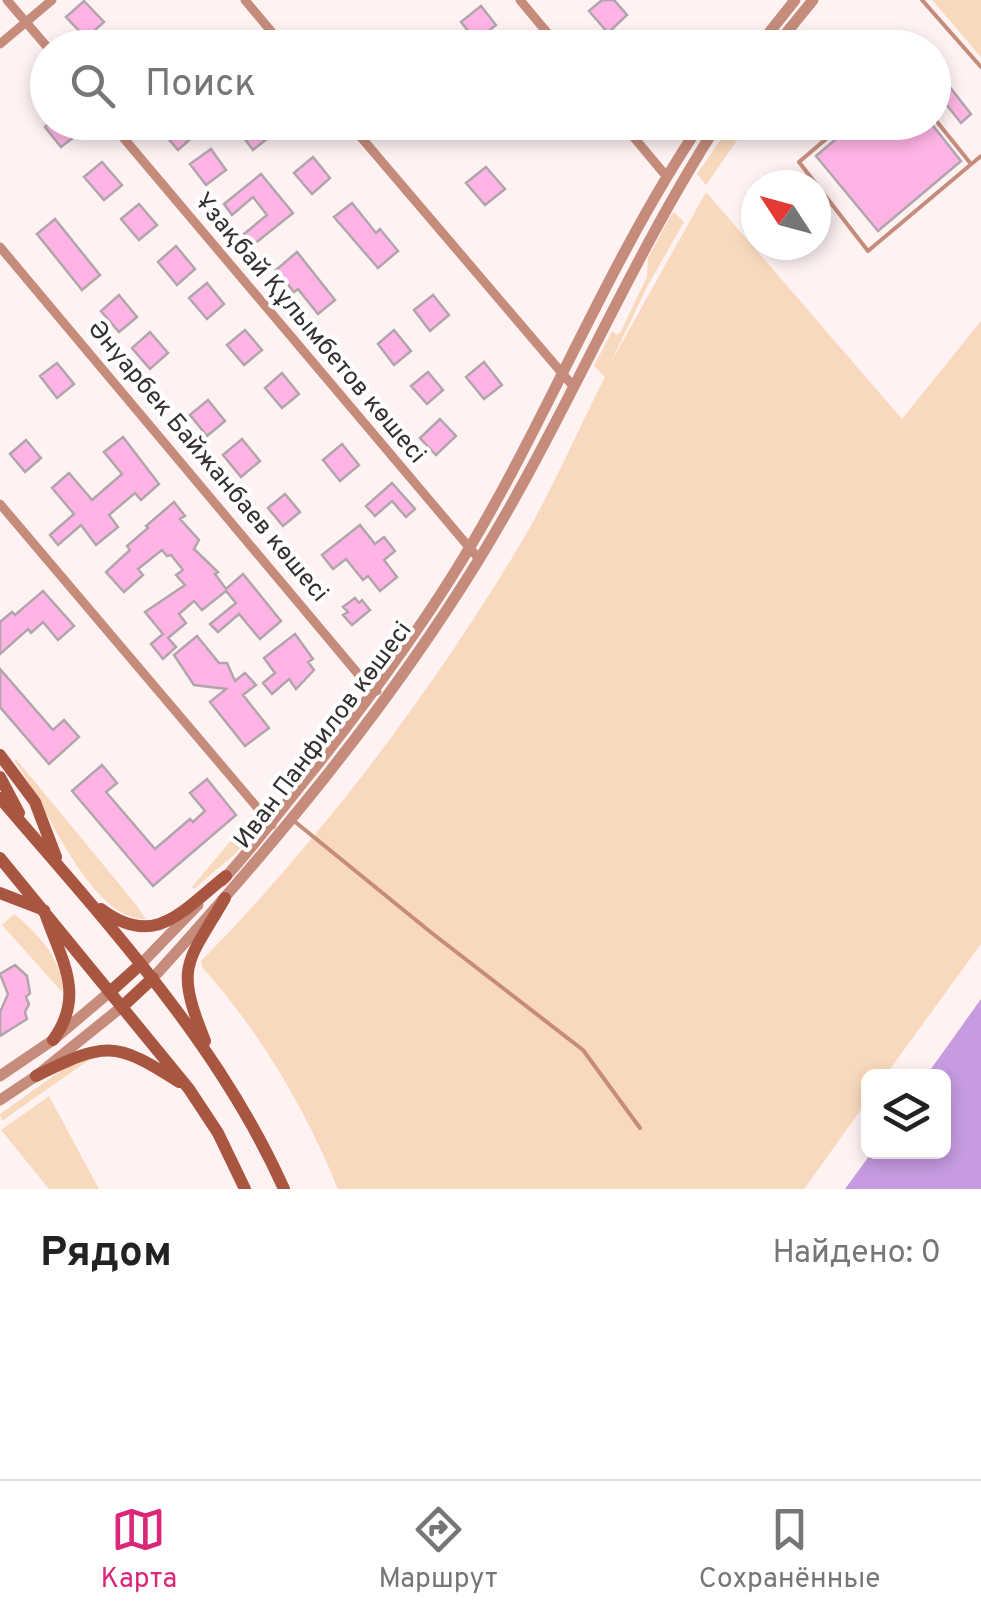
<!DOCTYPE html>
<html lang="ru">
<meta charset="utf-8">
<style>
:root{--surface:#fff;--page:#f6f6f6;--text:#222;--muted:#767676;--line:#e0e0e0;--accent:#db2777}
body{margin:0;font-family:Overpass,sans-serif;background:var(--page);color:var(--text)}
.controls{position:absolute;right:30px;bottom:30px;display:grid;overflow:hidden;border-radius:15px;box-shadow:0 5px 15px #0003}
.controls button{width:90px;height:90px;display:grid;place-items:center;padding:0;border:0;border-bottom:2px solid var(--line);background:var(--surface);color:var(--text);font:50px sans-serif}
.compass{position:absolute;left:741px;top:170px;width:90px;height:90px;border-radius:50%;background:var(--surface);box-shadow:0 5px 15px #0003;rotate:306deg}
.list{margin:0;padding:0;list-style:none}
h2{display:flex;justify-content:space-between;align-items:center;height:130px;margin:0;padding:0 40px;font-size:42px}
h2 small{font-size:32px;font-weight:400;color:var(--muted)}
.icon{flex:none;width:55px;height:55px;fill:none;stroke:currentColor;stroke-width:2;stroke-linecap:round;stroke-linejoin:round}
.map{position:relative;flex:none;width:981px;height:1189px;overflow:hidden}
.search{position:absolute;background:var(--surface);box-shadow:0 5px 15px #0003;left:30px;right:30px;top:30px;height:110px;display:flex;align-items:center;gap:25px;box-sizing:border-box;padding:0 35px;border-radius:55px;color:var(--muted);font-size:38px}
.sheet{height:290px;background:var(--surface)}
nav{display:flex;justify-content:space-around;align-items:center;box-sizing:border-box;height:140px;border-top:2px solid var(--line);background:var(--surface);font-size:28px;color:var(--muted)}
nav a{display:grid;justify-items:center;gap:5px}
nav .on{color:var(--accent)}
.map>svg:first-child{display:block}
.green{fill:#f9d9bd}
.water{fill:#c69be0}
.building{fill:#ffb4e5;stroke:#b1a5ac;stroke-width:2.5}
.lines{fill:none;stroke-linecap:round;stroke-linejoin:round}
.service{stroke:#c58c7c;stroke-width:4}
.minor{stroke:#c58c7c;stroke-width:9}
.tertiary{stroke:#c58c7c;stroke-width:11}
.secondary{stroke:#a95641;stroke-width:12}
.labels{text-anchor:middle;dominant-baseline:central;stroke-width:8;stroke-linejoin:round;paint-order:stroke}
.street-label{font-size:25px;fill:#363030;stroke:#fff}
</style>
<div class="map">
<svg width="981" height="1189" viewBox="0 0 981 1189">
<rect width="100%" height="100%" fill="#fef2f3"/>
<path class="green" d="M 932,0 L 981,0 L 981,57 Z
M 732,123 L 749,123 L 706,185 L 697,174 Z
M 706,192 L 902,419 L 981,321 L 981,944 L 885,1076 L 868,1076 L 868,1100 L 804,1189 L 338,1189 C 305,1108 260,1032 202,967 L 201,961 C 321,839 426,699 515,553 C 549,497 575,436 605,377 L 594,366 L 612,331 L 617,335 L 621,331 L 647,277 L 648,258 L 670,217 L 674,212 L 684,222 L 648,285 L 610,364 Z
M 16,759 L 134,902 L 146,919 C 89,921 46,801 15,762 Z
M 253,814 L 260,826 L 236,853 L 194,889 L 192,887 Z
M 14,914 C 36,931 66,964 62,992 L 2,925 Z
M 93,1057 L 2,1121 L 0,1114 L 73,1062 Z
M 49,1096 L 99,1189 L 49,1189 L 1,1130 Z"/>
<path class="water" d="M 981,999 L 981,1189 L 845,1189 L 872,1152 L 944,1152 L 944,1076 L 926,1076 Z"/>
<path class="building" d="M 602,0 L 614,0 L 627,15 L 608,33 L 589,11 Z
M 84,1 L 104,22 L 86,38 L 66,17 Z
M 481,6 L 496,25 L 476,41 L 461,22 Z
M 949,86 L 971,114 L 961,123 L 938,94 Z
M 50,122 L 70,122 L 79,133 L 61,147 L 45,127 Z
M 167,122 L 186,122 L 196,134 L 178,150 L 160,129 Z
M 248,122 L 262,122 L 272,135 L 253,150 L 238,130 Z
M 856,122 L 930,122 L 961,161 L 878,231 L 816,156 Z
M 211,149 L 226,170 L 206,185 L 190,164 Z
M 313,157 L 330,178 L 312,194 L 294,173 Z
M 102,162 L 122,185 L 104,200 L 84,177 Z
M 486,167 L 505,189 L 485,205 L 466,183 Z
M 261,174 L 293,213 L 253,245 L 244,234 L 267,215 L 253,197 L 232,215 L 224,204 Z
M 352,203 L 376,233 L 380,229 L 398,251 L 378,268 L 334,217 Z
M 139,204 L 157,225 L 139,240 L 121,219 Z
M 55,219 L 100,275 L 82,290 L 37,234 Z
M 176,246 L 195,269 L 177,285 L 158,262 Z
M 297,252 L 335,300 L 318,314 L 298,289 L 294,292 L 276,270 Z
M 207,283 L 224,304 L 207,319 L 189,298 Z
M 119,295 L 137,317 L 119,332 L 101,311 Z
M 433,295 L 449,315 L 430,331 L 414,310 Z
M 245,330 L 262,350 L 244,365 L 227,345 Z
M 394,330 L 411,351 L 394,365 L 378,344 Z
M 150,332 L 168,353 L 150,369 L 132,348 Z
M 484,362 L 502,385 L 484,399 L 466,377 Z
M 57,363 L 74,384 L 57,398 L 40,376 Z
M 428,372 L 443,390 L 427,404 L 411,386 Z
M 282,373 L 299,394 L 282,408 L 265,388 Z
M 208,400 L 225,421 L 207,436 L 190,415 Z
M 440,419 L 456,436 L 436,455 L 420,438 Z
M 123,437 L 159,484 L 141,500 L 135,493 L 109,515 L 118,527 L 96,545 L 81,525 L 58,545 L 50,535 L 74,514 L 52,488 L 69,473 L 92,500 L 122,474 L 104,452 Z
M 242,439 L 260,461 L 241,477 L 223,455 Z
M 26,440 L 41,458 L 25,472 L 10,454 Z
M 342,444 L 359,465 L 340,481 L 323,460 Z
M 392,483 L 415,509 L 406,517 L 392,501 L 375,516 L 366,506 Z
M 285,494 L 300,512 L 283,526 L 268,508 Z
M 174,502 L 185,516 L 180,519 L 199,540 L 194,549 L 218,572 L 215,574 L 226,589 L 243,574 L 281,621 L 260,639 L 239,614 L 218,632 L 210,624 L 236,603 L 226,591 L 202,610 L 194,601 L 179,614 L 186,623 L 168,638 L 176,647 L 163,659 L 151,644 L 163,634 L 145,612 L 185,585 L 176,575 L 183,570 L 171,555 L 167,556 L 162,550 L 138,569 L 143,575 L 124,592 L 106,572 L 130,550 L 127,546 L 148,528 L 146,526 Z
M 360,525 L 375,544 L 384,537 L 395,551 L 384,560 L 397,577 L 380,591 L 368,576 L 363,580 L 346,559 L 333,569 L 322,555 Z
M 43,591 L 74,626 L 58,640 L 43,622 L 31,633 L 28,629 L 0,654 L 0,622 L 12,612 L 15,615 Z
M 355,598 L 359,603 L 362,600 L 370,610 L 352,625 L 343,615 L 348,612 L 343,607 Z
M 295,634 L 313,659 L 308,662 L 314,670 L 296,689 L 289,679 L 272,694 L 263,683 L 275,673 L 264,658 Z
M 197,636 L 219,663 L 227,663 L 235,681 L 245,673 L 256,685 L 243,695 L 269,728 L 245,746 L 210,702 L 226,689 L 194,685 L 174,655 Z
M 0,669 L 53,730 L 64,720 L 79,737 L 49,764 L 0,707 Z
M 102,765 L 117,783 L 106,792 L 155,849 L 190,819 L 193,822 L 205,811 L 190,793 L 207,779 L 236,815 L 153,886 L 72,791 Z
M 15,965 L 27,976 L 30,993 L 26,997 L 29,1004 L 25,1012 L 27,1019 L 0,1036 L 0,1012 L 8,994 L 0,974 Z"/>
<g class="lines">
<path class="service" d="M 922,0 L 981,67
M 934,118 L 971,164
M 846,122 L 799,162 L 868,251 L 981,156
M 294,821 L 433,934 L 583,1050 L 640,1128"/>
<path class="minor" d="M 7,0 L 48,48
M 245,0 L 285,48
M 520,0 L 560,48
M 0,44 L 52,0
M 110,122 L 479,559
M 348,122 L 573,386
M 621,122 L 667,177
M 0,247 L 359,675 L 377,691
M 0,504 L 272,825"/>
<path class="tertiary" d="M 757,48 L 795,0
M 774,48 L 813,0
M 222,881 C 256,844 286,803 318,764 C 372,695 425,623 470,547 C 552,409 611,256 702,122
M 141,964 L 198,905
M 153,978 C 272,847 385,712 478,561 C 566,418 628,263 719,122
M 0,1076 L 53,1040 L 111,991
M 0,1100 L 36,1076 L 124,1005"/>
<path class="secondary" d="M 0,755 L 35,802 L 56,857
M 0,777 L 19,813
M 0,798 C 104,920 218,1041 284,1189
M 0,858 L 189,1089 L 218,1133 L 245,1189
M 0,893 L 44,910 C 60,958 87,994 53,1040
M 101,909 C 155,950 183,910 226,876
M 111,991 L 141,964
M 124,1005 L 153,978
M 205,1041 C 174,964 187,964 225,898
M 36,1076 C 105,1042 114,1040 179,1082"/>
</g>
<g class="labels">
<g class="street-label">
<text transform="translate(309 329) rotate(50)">Ұзақбай Құлымбетов көшесі</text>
<text transform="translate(207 462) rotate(50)">Әнуарбек Байжанбаев көшесі</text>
<text transform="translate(324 736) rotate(-53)">Иван Панфилов көшесі</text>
</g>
</g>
</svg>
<div class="controls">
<button><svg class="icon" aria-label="layers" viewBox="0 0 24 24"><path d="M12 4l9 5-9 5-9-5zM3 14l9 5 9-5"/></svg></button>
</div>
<svg class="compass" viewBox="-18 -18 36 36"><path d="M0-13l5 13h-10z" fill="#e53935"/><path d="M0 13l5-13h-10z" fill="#767676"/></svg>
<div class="search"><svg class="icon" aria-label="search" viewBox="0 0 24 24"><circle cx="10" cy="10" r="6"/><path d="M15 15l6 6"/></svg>Поиск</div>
</div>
<section class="sheet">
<h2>Рядом<small>Найдено: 0</small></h2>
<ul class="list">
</ul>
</section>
<nav>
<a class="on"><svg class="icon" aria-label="map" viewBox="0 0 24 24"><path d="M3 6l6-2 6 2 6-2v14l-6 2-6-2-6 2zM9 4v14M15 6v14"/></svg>Карта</a>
<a><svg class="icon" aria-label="directions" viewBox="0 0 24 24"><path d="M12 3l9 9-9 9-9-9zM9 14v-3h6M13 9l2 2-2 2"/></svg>Маршрут</a>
<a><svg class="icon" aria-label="saved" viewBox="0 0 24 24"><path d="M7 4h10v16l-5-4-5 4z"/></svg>Сохранённые</a>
</nav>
